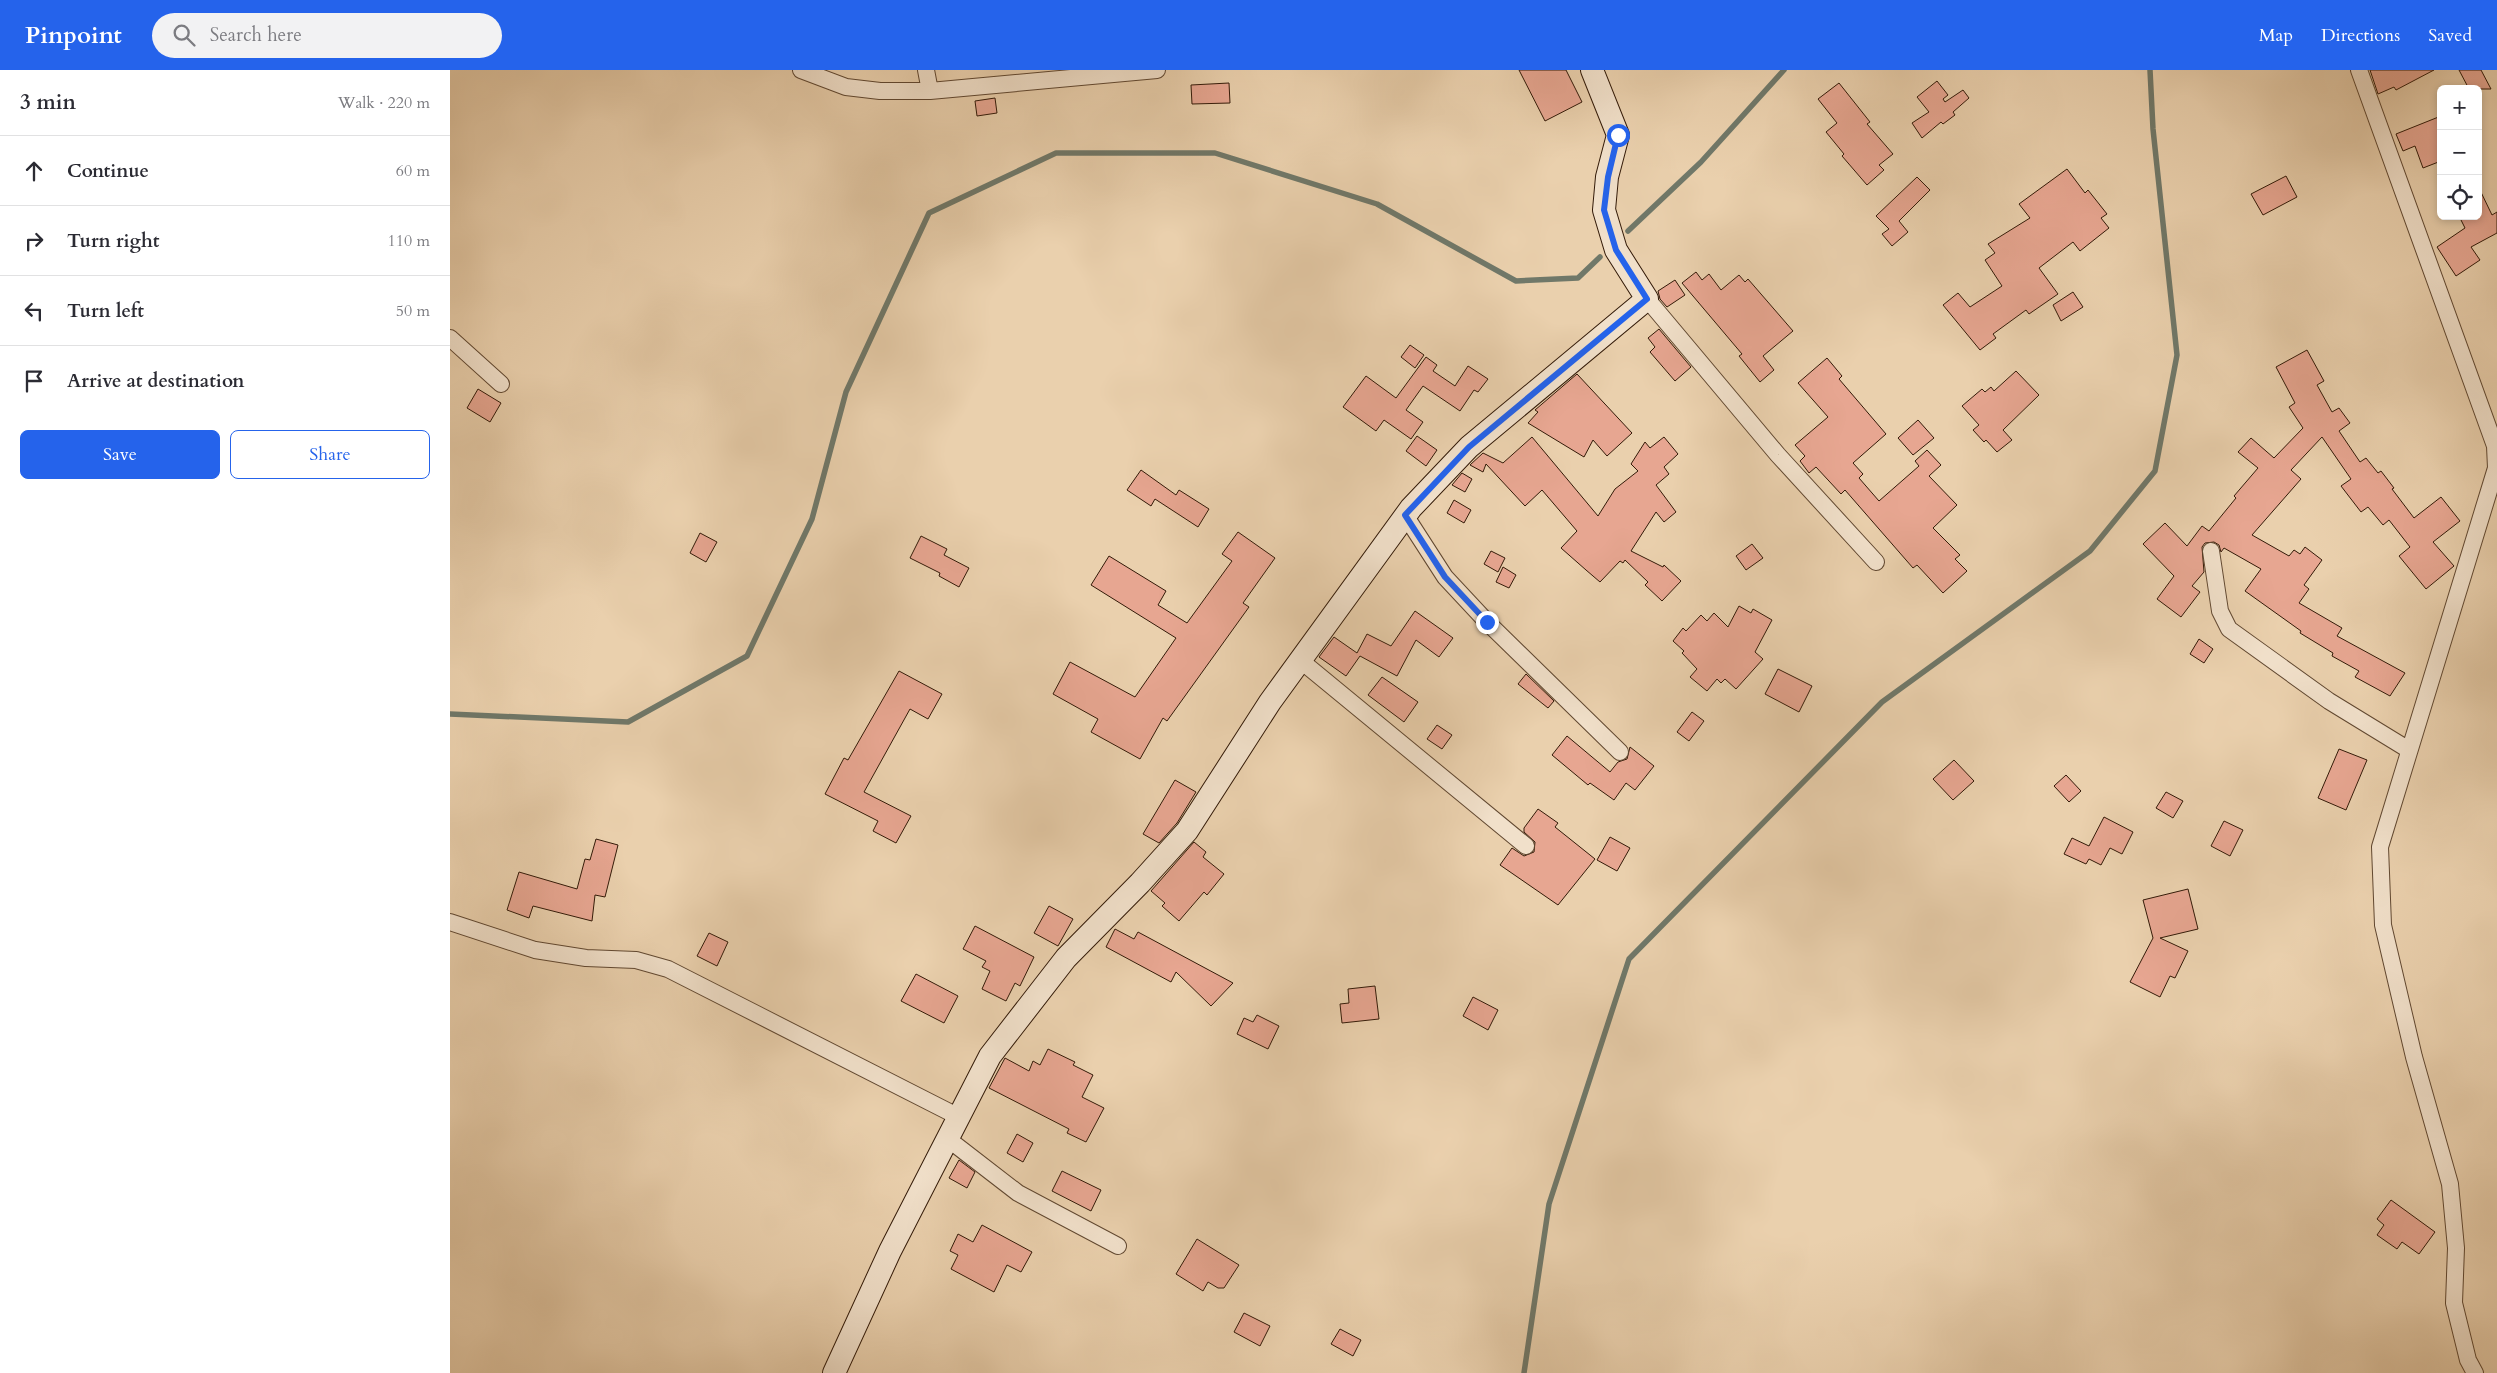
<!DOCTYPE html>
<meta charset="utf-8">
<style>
:root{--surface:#fff;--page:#f2f2f3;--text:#2b2b33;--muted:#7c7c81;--line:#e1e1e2;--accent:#2563eb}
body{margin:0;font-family:Cardo,serif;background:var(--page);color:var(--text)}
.controls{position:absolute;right:15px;top:15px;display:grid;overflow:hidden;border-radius:8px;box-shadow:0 2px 8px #0003}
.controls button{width:45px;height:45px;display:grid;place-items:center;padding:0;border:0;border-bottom:1px solid var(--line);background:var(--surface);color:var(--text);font:25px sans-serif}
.stop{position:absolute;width:15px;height:15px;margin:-11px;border:4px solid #2563eb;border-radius:50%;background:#fff}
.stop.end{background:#2563eb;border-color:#fff;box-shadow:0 1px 5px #0008}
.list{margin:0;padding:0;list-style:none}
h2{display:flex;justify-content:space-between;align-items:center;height:65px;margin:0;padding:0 20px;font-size:21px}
h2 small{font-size:16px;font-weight:400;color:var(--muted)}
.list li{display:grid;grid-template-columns:32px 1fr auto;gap:15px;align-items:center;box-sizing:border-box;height:70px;padding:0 20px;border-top:1px solid var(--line)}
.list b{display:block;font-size:19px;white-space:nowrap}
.list em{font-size:16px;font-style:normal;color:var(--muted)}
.actions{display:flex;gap:10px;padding:15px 20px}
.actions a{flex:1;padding:11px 0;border:1px solid var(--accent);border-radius:8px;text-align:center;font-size:18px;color:var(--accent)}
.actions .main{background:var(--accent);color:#fff}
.icon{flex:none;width:28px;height:28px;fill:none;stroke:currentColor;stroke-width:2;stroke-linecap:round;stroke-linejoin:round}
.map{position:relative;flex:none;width:2047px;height:1303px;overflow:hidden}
header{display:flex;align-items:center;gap:30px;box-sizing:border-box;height:70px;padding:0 25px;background:var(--accent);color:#fff}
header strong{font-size:24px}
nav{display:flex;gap:28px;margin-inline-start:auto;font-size:18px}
.search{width:350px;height:45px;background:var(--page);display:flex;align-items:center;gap:12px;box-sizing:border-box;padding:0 18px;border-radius:28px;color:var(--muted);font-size:19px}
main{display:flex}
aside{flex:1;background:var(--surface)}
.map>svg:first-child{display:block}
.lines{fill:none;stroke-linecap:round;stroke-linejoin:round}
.stream{stroke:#707869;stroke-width:5.5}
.building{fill:#e7a691;stroke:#331a08}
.street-casing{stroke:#614831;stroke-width:18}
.secondary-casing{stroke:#331a08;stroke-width:24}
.street{stroke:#f1e0ca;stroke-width:16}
.secondary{stroke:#f1e0ca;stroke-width:22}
.route{stroke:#2563eb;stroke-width:6}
</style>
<header>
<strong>Pinpoint</strong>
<div class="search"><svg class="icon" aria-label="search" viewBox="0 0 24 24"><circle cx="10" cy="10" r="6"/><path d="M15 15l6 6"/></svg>Search here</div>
<nav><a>Map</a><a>Directions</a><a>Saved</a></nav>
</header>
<main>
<aside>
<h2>3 min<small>Walk · 220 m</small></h2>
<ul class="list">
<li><svg class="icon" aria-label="ahead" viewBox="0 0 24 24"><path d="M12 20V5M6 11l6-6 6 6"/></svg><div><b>Continue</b></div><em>60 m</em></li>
<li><svg class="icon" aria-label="right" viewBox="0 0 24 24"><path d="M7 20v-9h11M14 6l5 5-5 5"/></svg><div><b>Turn right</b></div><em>110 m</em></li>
<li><svg class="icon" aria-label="left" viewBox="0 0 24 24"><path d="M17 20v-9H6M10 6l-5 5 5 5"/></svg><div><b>Turn left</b></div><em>50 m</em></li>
<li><svg class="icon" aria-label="arrive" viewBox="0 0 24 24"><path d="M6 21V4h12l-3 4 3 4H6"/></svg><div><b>Arrive at destination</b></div></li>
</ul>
<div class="actions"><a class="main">Save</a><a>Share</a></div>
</aside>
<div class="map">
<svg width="2047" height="1303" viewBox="0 0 2047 1303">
<rect width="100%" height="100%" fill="#ead0ad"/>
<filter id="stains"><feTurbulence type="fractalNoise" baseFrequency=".004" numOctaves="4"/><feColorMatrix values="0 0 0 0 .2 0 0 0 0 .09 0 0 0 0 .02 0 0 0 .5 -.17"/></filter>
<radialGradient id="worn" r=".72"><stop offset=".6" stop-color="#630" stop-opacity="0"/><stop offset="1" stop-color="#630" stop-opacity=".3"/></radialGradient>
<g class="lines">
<path class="stream" d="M 1178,161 L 1251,92 L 1334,0
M 0,644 L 178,652 L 297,586 L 362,449 L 396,322 L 479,143 L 606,83 L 765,83 L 927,134 L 1066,211 L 1128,208 L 1150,187
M 1074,1303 L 1099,1134 L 1179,889 L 1432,632 L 1640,481 L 1705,401 L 1727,285 L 1703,59 L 1700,0"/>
</g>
<path class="building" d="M 1069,0 L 1116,0 L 1132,32 L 1095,51 Z
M 1920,0 L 1984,0 L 1946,20 L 1944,17 L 1928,24 Z
M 2009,0 L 2031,0 L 2041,19 L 2019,19 Z
M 1487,11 L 1498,25 L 1493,29 L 1495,32 L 1513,20 L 1519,28 L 1503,42 L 1505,45 L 1493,54 L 1491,52 L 1472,68 L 1462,53 L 1479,42 L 1467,27 Z
M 779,13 L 780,33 L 742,34 L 741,15 Z
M 1389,13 L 1420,52 L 1417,54 L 1443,84 L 1429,95 L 1434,100 L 1417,115 L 1392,86 L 1394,84 L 1376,62 L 1387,53 L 1368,29 Z
M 545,28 L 547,43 L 527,46 L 525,31 Z
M 1991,46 L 1991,91 L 1973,98 L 1965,76 L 1953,81 L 1946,64 Z
M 1617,99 L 1635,123 L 1638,120 L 1657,144 L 1651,148 L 1659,158 L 1630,181 L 1623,172 L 1589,198 L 1608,224 L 1579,244 L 1576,240 L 1543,264 L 1546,268 L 1530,280 L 1493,235 L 1508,223 L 1520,237 L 1552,216 L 1535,190 L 1545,183 L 1538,174 L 1580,148 L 1569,134 Z
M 1836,106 L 1847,127 L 1813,145 L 1801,124 Z
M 1467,107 L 1480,120 L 1449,151 L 1458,162 L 1442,176 L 1432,164 L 1439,159 L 1426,146 Z
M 2028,116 L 2042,145 L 2047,142 L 2047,163 L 2021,177 L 2030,190 L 2006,206 L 1987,177 L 2015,158 L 2009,146 L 2028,146 Z
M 1246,202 L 1252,210 L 1259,204 L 1271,220 L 1289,205 L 1295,212 L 1298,209 L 1343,261 L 1313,286 L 1324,300 L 1310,312 L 1289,286 L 1292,284 L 1232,213 Z
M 1225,210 L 1235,225 L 1217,237 L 1210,229 L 1208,221 Z
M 1623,222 L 1633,237 L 1611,251 L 1603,235 Z
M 1209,259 L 1241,297 L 1225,311 L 1200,282 L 1205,277 L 1198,268 Z
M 960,275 L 974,285 L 965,298 L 951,287 Z
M 1857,280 L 1874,311 L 1867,315 L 1882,342 L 1889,338 L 1900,353 L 1889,361 L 1910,392 L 1916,388 L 1928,403 L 1931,401 L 1944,418 L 1942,419 L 1964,448 L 1991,427 L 2010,451 L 1983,472 L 2004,496 L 1976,519 L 1949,486 L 1960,477 L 1939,450 L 1933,455 L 1918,437 L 1911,442 L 1891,416 L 1901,409 L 1872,367 L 1841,400 L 1851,409 L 1802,465 L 1839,486 L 1844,480 L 1850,484 L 1855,477 L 1872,490 L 1854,515 L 1859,519 L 1849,533 L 1892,558 L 1887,566 L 1955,603 L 1940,626 L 1905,607 L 1909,601 L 1882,586 L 1883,583 L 1850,563 L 1851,561 L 1795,521 L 1811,499 L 1774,478 L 1771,482 L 1769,475 L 1764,472 L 1755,473 L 1752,477 L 1754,502 L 1742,516 L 1750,522 L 1731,547 L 1707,529 L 1724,506 L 1693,474 L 1715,453 L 1737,476 L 1752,456 L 1759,461 L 1786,428 L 1784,426 L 1808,398 L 1788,382 L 1801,368 L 1824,388 L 1853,358 L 1839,337 L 1845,333 L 1826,297 Z
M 976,287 L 987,295 L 983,301 L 1005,316 L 1018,296 L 1038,309 L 1028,322 L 1024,320 L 1010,341 L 973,316 L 956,340 L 973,352 L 961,369 L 934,350 L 926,361 L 893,337 L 916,306 L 946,328 Z
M 1377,288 L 1392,306 L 1389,309 L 1436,364 L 1403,393 L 1413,404 L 1409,408 L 1429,431 L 1469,396 L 1465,391 L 1477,380 L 1491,395 L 1479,406 L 1507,435 L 1483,458 L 1510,485 L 1505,489 L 1517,501 L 1493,523 L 1467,495 L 1463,498 L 1395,420 L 1391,424 L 1366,397 L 1359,403 L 1350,391 L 1355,386 L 1345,375 L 1378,347 L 1348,313 Z
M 1566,301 L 1589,325 L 1553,360 L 1562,370 L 1547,382 L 1536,370 L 1534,372 L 1523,360 L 1529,355 L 1512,336 L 1532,319 L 1535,322 L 1541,317 L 1544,321 Z
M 1127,304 L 1182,363 L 1157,386 L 1143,370 L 1134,387 L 1078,353 L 1088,342 L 1085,340 Z
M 28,319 L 51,333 L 40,352 L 17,338 Z
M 1468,350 L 1484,368 L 1463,385 L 1448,368 Z
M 967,366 L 987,380 L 976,396 L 956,381 Z
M 1082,367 L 1148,446 L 1165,419 L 1188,401 L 1181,394 L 1195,372 L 1200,378 L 1214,367 L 1228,384 L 1214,397 L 1219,404 L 1206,415 L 1226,442 L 1214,452 L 1206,442 L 1181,481 L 1213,497 L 1214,495 L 1231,511 L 1212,531 L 1195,515 L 1198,512 L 1175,490 L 1173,493 L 1170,491 L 1150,512 L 1136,500 L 1111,478 L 1127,461 L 1092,420 L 1075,436 L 1036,394 L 1033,402 L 1020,395 L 1033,383 L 1053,393 Z
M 691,400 L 726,425 L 729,420 L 759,439 L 748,457 L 705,429 L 701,436 L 677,420 Z
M 1012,403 L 1022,409 L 1015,422 L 1002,415 Z
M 1004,430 L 1021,440 L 1014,453 L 997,443 Z
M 788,462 L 825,488 L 793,533 L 799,537 L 717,651 L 713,648 L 690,689 L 641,662 L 648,649 L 603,624 L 620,592 L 685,627 L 726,568 L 641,515 L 659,486 L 716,521 L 708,535 L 737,553 L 782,491 L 772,484 Z
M 250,463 L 267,472 L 256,492 L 240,483 Z
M 471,466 L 497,479 L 494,485 L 519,498 L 509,517 L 489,506 L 490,503 L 460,488 Z
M 1302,474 L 1313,488 L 1296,500 L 1286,486 Z
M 1041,481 L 1055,488 L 1048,502 L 1034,494 Z
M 1053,497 L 1066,505 L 1059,518 L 1046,512 Z
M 1289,536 L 1301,543 L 1303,539 L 1322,550 L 1305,582 L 1313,589 L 1286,619 L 1275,609 L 1271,613 L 1267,609 L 1257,621 L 1240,607 L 1247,599 L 1232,583 L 1234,581 L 1223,571 L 1233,558 L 1236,561 L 1251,545 L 1257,551 L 1264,543 L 1278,557 Z
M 965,541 L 1003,568 L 989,587 L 966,570 L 947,606 L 910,586 L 896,606 L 869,587 L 884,567 L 907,583 L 917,564 L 941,576 Z
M 1749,569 L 1763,579 L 1754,593 L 1740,584 Z
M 1328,599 L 1362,616 L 1349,642 L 1315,624 Z
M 449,601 L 492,624 L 478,649 L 460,639 L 414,722 L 461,746 L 446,773 L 423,761 L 428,751 L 375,724 L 394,688 L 398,690 Z
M 1076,604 L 1104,631 L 1098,638 L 1068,614 Z
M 932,607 L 968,632 L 954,652 L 918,625 Z
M 1242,642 L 1254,651 L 1239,671 L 1227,662 Z
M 987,655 L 1002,665 L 992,679 L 977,669 Z
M 1117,666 L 1160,702 L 1168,692 L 1177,689 L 1180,677 L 1204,696 L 1185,720 L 1176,713 L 1164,730 L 1140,713 L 1138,715 L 1102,685 Z
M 1889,679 L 1917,690 L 1896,740 L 1868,728 Z
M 1504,690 L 1524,711 L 1503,730 L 1483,709 Z
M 1616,705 L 1631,721 L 1619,732 L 1604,716 Z
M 725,710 L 746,722 L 727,753 L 709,773 L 693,764 Z
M 1716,722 L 1733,731 L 1723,748 L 1706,738 Z
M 1088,739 L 1108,753 L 1105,757 L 1145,789 L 1108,835 L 1050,795 L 1062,778 L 1074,786 L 1084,782 L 1085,772 L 1074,762 L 1074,758 Z
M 1654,747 L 1683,762 L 1672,784 L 1660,778 L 1651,795 L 1639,789 L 1636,794 L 1614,784 L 1622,768 L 1639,776 Z
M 1774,751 L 1793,760 L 1780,786 L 1761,776 Z
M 1160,767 L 1180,778 L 1167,801 L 1147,790 Z
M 146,769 L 168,775 L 155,827 L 145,825 L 142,851 L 83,836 L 79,848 L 57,840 L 69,802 L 127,819 L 135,789 L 140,790 Z
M 744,772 L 756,782 L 753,787 L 774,804 L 757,825 L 754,822 L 729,851 L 712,836 L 715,833 L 701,821 Z
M 1738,819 L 1748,859 L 1710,868 L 1738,881 L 1725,908 L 1720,906 L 1710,927 L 1680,912 L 1703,868 L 1693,830 Z
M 599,836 L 623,849 L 608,876 L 584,863 Z
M 525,856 L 584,887 L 570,916 L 565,913 L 556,931 L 532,919 L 540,901 L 532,897 L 536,891 L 513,879 Z
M 665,859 L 684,869 L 688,862 L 783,913 L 761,936 L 726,902 L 721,912 L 656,877 Z
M 259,863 L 278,872 L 267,896 L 247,886 Z
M 466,904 L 508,926 L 494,953 L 451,931 Z
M 925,916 L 929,949 L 892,953 L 890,934 L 899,933 L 898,919 Z
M 1023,927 L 1048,940 L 1038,960 L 1013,946 Z
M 807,945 L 829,956 L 818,979 L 787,964 L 794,948 L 803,952 Z
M 598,979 L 625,992 L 623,995 L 643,1005 L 632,1027 L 654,1038 L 636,1072 L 617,1063 L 619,1059 L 539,1018 L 555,988 L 579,1001 L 583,991 L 590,995 Z
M 567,1064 L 583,1073 L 573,1092 L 557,1083 Z
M 509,1090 L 525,1102 L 517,1118 L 499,1108 Z
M 612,1101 L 651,1120 L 641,1141 L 602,1121 Z
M 1941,1130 L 1985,1162 L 1969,1184 L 1952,1172 L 1947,1179 L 1927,1165 L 1934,1155 L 1927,1149 Z
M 532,1155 L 582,1182 L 571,1202 L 557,1195 L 544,1222 L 501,1199 L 508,1185 L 500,1181 L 508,1164 L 523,1172 Z
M 747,1169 L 789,1195 L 774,1218 L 768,1218 L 758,1212 L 753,1221 L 726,1204 Z
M 794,1243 L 820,1256 L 810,1276 L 784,1262 Z
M 890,1259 L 911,1270 L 903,1286 L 881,1274 Z"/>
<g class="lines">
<defs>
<path id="street" d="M 351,0 L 396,17 L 430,21 L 480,21 L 707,0
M 476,0 L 480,21
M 1909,0 L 2045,376 L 2046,398 L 1930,777 L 1933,855 L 1964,987 L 2000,1114 L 2006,1178 L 2004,1233 L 2018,1290 L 2025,1303
M 1197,229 L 1328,385 L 1426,492
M 0,268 L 51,314
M 955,445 L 995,507 L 1037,552 L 1170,682
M 1761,481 L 1770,541 L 1779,559 L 1879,631 L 1959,680
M 850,590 L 1076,776
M 0,852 L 85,880 L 136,888 L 186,890 L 218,899 L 509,1047
M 498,1069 L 568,1123 L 668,1176"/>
<path id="secondary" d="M 384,1303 L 440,1181 L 540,986 L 616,888 L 690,813 L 737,761 L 820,632 L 961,438 L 1019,377 L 1197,229 L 1166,180 L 1154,140 L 1157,107 L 1168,65 L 1142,0"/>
</defs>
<use href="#street" class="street-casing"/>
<use href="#secondary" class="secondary-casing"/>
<use href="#street" class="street"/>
<use href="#secondary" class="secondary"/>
</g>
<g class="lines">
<path class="route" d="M 1037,552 L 995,507 L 955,445 L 1019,377 L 1197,229 L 1166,180 L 1154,140 L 1158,107 L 1168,65"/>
</g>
<rect width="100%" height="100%" filter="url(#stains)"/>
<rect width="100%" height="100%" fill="url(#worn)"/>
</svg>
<div class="controls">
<button>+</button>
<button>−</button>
<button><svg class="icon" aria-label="locate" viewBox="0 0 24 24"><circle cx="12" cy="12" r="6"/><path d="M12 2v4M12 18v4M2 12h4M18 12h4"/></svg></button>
</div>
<div class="stop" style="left:1168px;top:65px"></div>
<div class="stop end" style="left:1037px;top:552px"></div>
</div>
</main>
